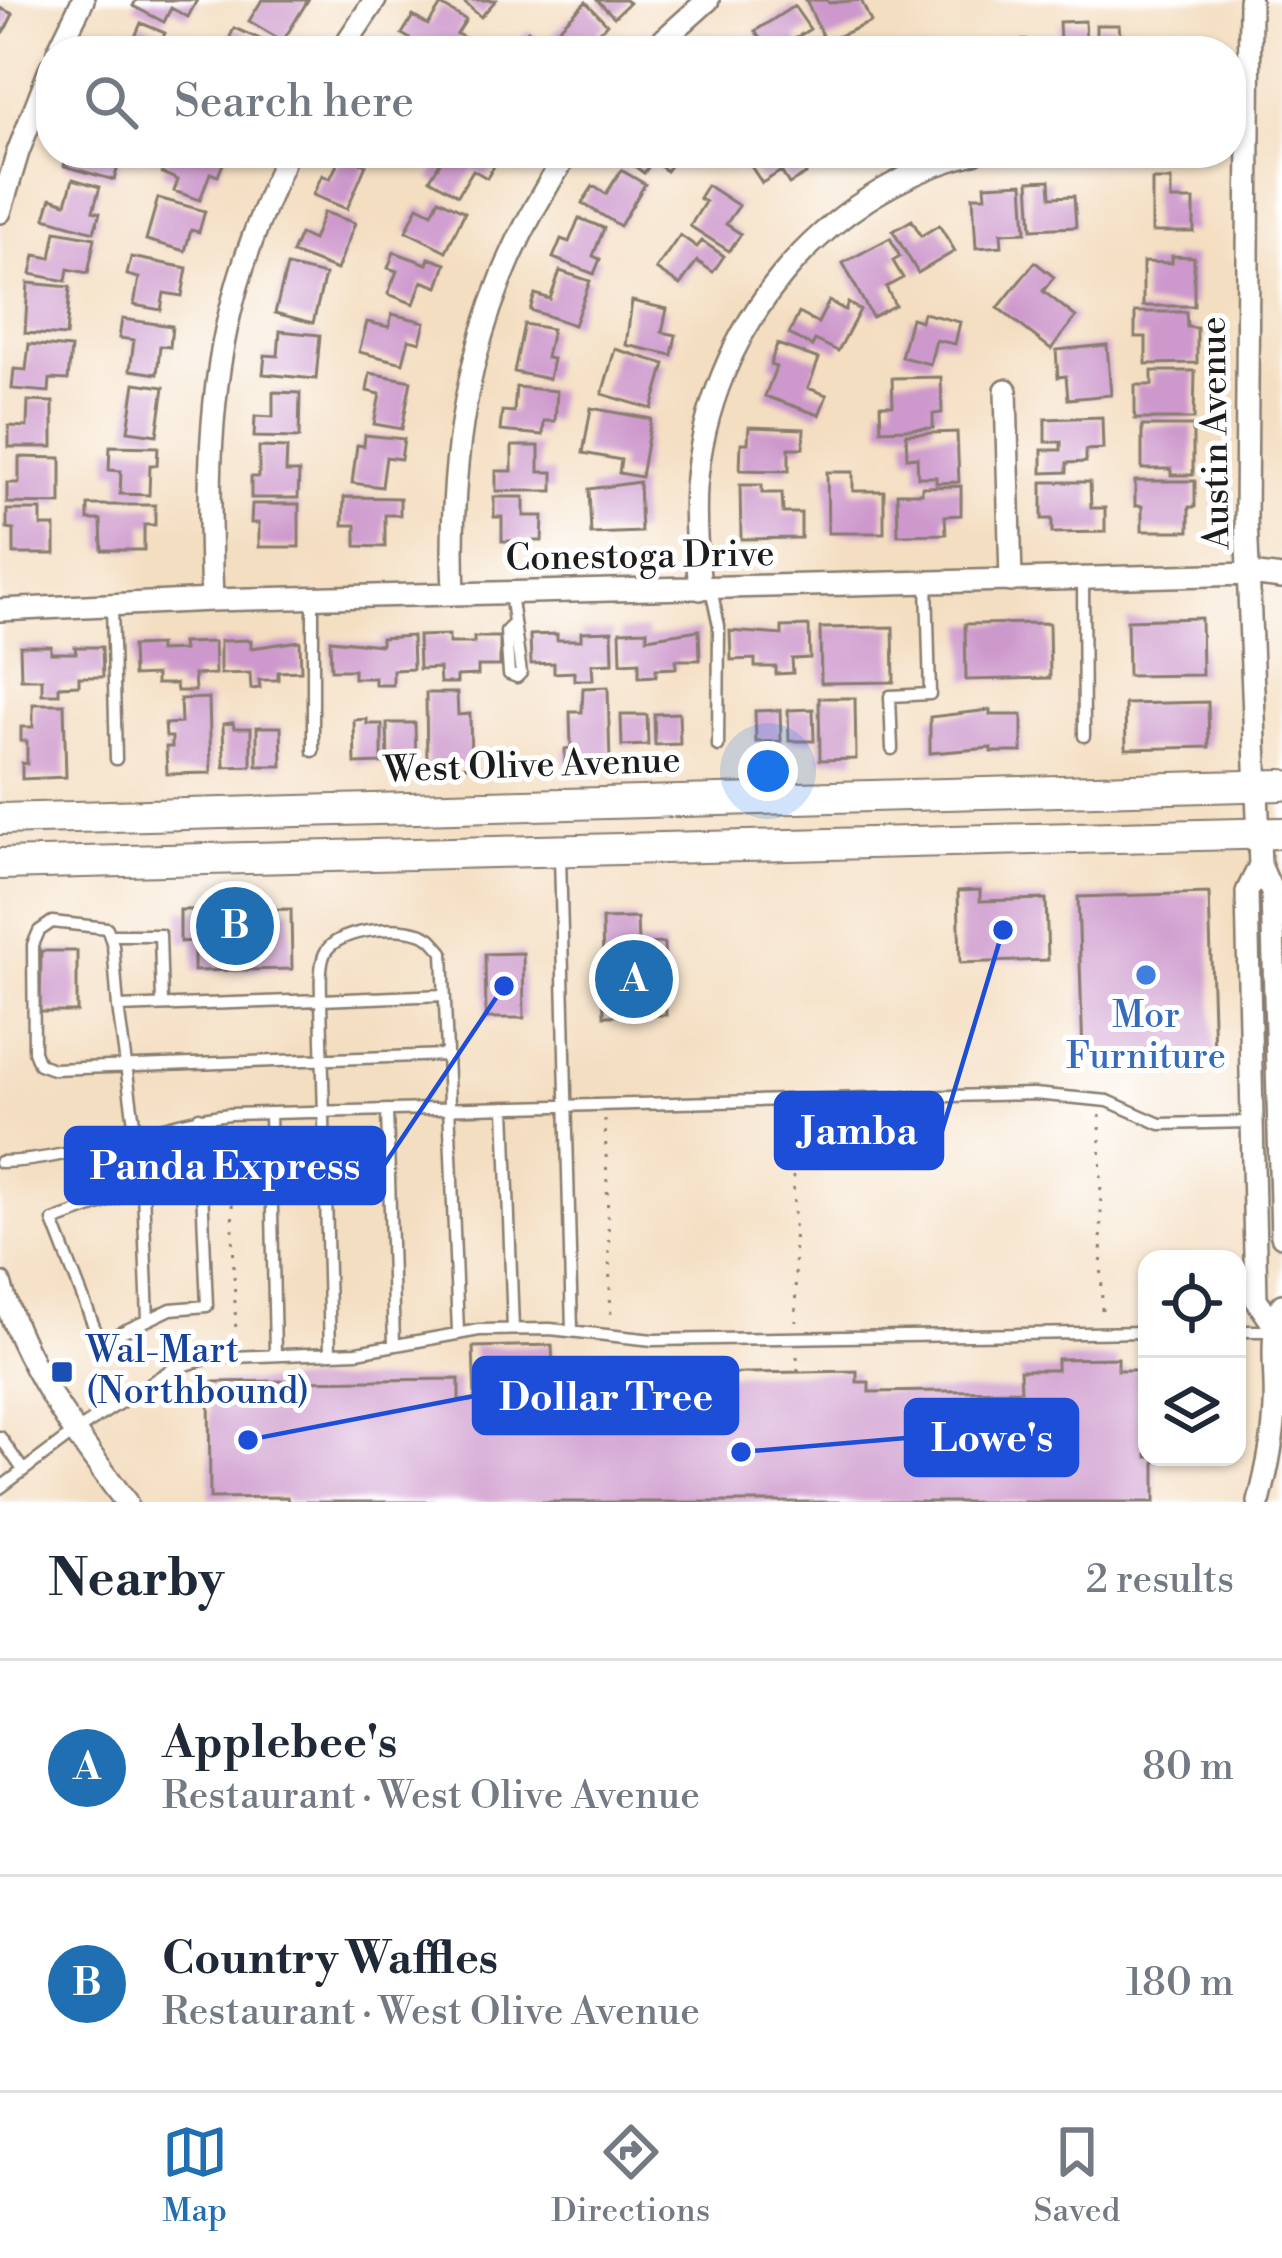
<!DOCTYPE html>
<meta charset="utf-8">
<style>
:root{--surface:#fff;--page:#f2f2f3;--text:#1f2937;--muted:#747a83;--line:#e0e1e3;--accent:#1f6fb2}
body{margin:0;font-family:"Libre Bodoni",serif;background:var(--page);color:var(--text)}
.controls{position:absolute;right:36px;bottom:36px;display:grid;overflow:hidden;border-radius:24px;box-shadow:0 3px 9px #0004}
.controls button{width:108px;height:108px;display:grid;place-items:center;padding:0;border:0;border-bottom:3px solid var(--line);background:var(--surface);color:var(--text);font:60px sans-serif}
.you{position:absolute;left:768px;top:771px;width:42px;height:42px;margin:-30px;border:9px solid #fff;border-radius:50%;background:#1a73e8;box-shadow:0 0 0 18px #1a73e833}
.badge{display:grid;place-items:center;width:78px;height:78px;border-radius:50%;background:var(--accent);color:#fff;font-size:39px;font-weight:700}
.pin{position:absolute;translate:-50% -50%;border:6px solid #fff;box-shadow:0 3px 12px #0006}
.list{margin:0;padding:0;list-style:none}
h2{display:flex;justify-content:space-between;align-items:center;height:156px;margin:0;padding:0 48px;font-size:51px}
h2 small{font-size:39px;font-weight:400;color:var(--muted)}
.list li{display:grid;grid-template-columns:78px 1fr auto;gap:36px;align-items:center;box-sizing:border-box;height:216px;padding:0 48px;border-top:3px solid var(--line)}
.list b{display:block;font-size:45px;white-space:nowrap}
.list p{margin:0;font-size:39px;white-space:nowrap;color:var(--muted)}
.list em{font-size:39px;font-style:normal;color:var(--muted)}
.icon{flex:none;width:66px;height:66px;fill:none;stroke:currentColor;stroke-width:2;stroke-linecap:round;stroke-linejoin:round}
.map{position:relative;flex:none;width:1282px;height:1502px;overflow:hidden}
.search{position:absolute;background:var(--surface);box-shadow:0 3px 9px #0004;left:36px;right:36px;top:36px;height:132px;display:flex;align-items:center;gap:30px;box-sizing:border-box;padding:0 42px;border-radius:48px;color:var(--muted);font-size:45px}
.sheet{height:588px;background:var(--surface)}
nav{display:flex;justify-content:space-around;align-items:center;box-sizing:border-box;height:168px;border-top:3px solid var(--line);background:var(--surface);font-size:33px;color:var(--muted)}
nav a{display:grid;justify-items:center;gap:6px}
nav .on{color:var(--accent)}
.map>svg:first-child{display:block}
.building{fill:#cd98cc}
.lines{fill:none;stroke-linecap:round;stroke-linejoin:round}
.service-casing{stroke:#887d6e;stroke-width:15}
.minor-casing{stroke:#887d6e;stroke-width:26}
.secondary-casing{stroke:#887d6e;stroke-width:34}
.path{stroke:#887d6e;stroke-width:3;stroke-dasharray:3 9;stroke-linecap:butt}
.service{stroke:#fff;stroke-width:10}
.minor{stroke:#fff;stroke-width:21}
.secondary{stroke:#fff;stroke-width:30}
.shop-dot{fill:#3f7fe0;stroke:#fff;stroke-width:4.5}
.transit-dot{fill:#1a4fb4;stroke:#fff;stroke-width:4.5}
.labels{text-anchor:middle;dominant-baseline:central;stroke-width:10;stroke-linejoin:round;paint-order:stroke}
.street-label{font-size:36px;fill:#1c1c1c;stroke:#fff}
.shop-label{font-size:36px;fill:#366cbe;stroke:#fff}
.transit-label{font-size:36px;fill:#164399;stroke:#fff;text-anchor:start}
.leader{fill:none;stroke:#1d4ed8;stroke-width:4.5}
.callout-dot{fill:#1d4ed8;stroke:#fff;stroke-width:4.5}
.callout{fill:#1d4ed8;stroke:#1d4ed8;stroke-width:4.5}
.callout-label{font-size:39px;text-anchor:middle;font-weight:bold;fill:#fff}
</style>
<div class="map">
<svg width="1282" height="1502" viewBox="0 0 1282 1502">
<rect width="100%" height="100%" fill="#fff"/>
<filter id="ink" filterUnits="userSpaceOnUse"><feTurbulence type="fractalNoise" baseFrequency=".00833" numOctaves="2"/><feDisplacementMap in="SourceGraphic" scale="24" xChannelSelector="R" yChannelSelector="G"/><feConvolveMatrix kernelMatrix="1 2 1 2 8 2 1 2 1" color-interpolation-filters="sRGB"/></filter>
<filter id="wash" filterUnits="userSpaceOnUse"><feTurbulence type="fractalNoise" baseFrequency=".004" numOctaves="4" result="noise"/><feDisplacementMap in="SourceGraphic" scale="48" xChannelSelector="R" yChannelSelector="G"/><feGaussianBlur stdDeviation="2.7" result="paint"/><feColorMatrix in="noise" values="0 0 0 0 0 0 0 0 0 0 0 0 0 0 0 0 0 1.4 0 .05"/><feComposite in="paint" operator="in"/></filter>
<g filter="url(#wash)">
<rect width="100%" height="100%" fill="#f4dec1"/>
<g id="blocks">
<path class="building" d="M 136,0 L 197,0 L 188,17 L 171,8 L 164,22 L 133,6 Z
M 262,0 L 308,0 L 283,41 L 249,21 Z
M 461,0 L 496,0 L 481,17 Z
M 597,0 L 625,0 L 629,3 L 614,17 Z
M 806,0 L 827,0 L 829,3 L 861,0 L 871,22 L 825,42 Z
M 586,2 L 607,24 L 579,51 L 566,51 L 551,36 Z
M 441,5 L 466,20 L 457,34 L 465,38 L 457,51 L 430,51 L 402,34 L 413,16 L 428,25 Z
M 794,6 L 810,29 L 796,38 L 803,48 L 768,51 L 755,31 Z
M 0,8 L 13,14 L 4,32 L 0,30 Z
M 1085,21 L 1086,51 L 1040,51 L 1040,42 L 1060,41 L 1059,22 Z
M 141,23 L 165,33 L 158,51 L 110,51 L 115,39 L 131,46 Z
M 1096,25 L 1119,25 L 1120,36 L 1130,36 L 1131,51 L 1096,51 Z
M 234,28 L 279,47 L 277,51 L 224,51 Z
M 528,30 L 550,51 L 509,51 Z
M 1196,37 L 1196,51 L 1153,51 L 1153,38 Z
M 1026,40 L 1026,51 L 983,51 L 983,43 Z
M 67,153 L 122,153 L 114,180 L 64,166 Z
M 170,153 L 216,153 L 226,156 L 218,176 L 210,173 L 200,200 L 174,191 L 178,180 L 162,173 Z
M 446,153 L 484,153 L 497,161 L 487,178 L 473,170 L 458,195 L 430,179 Z
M 617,153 L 680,153 L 666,171 L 653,160 L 644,173 Z
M 753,153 L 794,153 L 806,174 L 789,184 L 781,171 L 762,183 L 745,157 Z
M 801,153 L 833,153 L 812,168 Z
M 342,154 L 366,165 L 347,209 L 313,195 L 322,175 L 330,179 Z
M 621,170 L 645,184 L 620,226 L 582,203 L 593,186 L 606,194 Z
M 73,179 L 100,187 L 93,211 L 100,213 L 94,232 L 45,218 L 51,198 L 66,203 Z
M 1050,180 L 1051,197 L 1074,196 L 1076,227 L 1032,229 L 1029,181 Z
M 1152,180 L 1171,180 L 1171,200 L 1194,200 L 1194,232 L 1152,232 Z
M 1023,183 L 1026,232 L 1001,233 L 1002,246 L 976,248 L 973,196 L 986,196 L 985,185 Z
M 707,185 L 739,206 L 726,224 L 741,234 L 729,251 L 690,226 L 705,202 L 699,198 Z
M 158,198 L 205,211 L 199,232 L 191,230 L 185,251 L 146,240 Z
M 439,199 L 465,212 L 446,251 L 406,231 L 418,206 L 432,213 Z
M 324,212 L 355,223 L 337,270 L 292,253 L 300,234 L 313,240 Z
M 579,218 L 604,228 L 593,256 L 600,259 L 594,274 L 553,258 L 561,239 L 569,242 Z
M 912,220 L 921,236 L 939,225 L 955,251 L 918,273 L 893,231 Z
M 56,231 L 95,238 L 88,273 L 68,269 L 66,281 L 31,274 L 35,255 L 51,258 Z
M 680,235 L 697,247 L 702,241 L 724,256 L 713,272 L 697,261 L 680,285 L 656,269 Z
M 890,238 L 900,257 L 893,261 L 903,278 L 886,287 L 895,305 L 872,317 L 843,263 Z
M 394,252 L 427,264 L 429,258 L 446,264 L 438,287 L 422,281 L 414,304 L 388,294 L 397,271 L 388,268 Z
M 1172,256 L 1194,257 L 1194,306 L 1143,306 L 1143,262 L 1172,263 Z
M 131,257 L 187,268 L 182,296 L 164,293 L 161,310 L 134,305 L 139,278 L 127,275 Z
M 1035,262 L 1054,277 L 1043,291 L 1076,317 L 1051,349 L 998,308 Z
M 287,266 L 325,275 L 313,323 L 275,313 Z
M 560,271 L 590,281 L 574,325 L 530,310 L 535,294 L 550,299 Z
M 28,283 L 70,287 L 66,336 L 25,333 Z
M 632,301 L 667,309 L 662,332 L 676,335 L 672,355 L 626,345 Z
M 829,301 L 845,310 L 848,303 L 860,310 L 838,351 L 815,340 L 812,346 L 789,334 L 799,313 L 818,323 Z
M 1135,312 L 1186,312 L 1187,327 L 1197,328 L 1197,363 L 1146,364 L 1146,337 L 1135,337 Z
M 923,313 L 960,322 L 955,344 L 936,340 L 930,364 L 901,357 L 911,318 L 921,321 Z
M 392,314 L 425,322 L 420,342 L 409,339 L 403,363 L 359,352 L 367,322 L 389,327 Z
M 122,319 L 172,326 L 170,347 L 160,346 L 157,374 L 130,370 L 134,340 L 119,338 Z
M 524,324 L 552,329 L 546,358 L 553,359 L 549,379 L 514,372 Z
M 280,331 L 320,335 L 316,379 L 263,374 L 265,355 L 278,356 Z
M 29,344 L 71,348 L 68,380 L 50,379 L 49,392 L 12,389 L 14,369 L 26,370 Z
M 777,344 L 819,359 L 808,388 L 827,395 L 819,415 L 765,396 L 776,367 L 770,365 Z
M 1107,345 L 1111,395 L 1068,399 L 1066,376 L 1058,377 L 1056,350 Z
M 615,349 L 665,364 L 652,409 L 602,394 Z
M 1152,371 L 1195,371 L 1194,419 L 1135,419 L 1135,385 L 1152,385 Z
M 370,373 L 411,381 L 402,429 L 374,424 L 380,394 L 367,391 Z
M 941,377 L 942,413 L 933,414 L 933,428 L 881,430 L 880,405 L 893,405 L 892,378 Z
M 135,383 L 164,387 L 157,435 L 128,431 Z
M 516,387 L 557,391 L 555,421 L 544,421 L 543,435 L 500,431 L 502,411 L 514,412 Z
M 273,392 L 300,393 L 299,438 L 254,437 L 255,416 L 273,417 Z
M 28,401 L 53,402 L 53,447 L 9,447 L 9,426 L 27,427 Z
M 591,408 L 651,419 L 641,477 L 619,473 L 621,460 L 583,453 Z
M 1102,417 L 1103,449 L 1086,450 L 1086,462 L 1067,463 L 1067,472 L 1042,473 L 1042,450 L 1061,450 L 1061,442 L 1045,442 L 1045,419 Z
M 1142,426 L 1193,426 L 1193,475 L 1171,475 L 1171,469 L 1142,469 Z
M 749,427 L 804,429 L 803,448 L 789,448 L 789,471 L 740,470 L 741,443 L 748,443 Z
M 957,432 L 959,482 L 936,483 L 936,477 L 918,477 L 917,457 L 907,458 L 906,434 Z
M 365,435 L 404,439 L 401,459 L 386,457 L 382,487 L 352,483 L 357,445 L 364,446 Z
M 110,446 L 158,447 L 157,465 L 150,465 L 149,495 L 120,494 L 121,471 L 109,470 Z
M 512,446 L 539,446 L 539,472 L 553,472 L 553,491 L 496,491 L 496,471 L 512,471 Z
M 259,447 L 287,448 L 286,472 L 299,472 L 298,498 L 251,498 L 251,477 L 259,477 Z
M 19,457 L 61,458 L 61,504 L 7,503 L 7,483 L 19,483 Z
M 827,472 L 853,472 L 853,491 L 884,491 L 884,533 L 828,533 Z
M 1135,481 L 1195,481 L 1195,507 L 1189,507 L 1189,531 L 1142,531 L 1142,506 L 1135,506 Z
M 639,482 L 641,532 L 591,534 L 589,489 Z
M 1042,482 L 1090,482 L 1091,508 L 1105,508 L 1105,532 L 1052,533 L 1052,519 L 1042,519 Z
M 740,485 L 762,485 L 762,493 L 782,493 L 783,513 L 801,513 L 801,538 L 741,539 Z
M 961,486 L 961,515 L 945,516 L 946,534 L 898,535 L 897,493 L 922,493 L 922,487 Z
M 344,497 L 400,498 L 400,515 L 385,515 L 385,547 L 356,546 L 356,525 L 343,525 Z
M 494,497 L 524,497 L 524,516 L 543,516 L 542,541 L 502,541 L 502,517 L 494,517 Z
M 252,504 L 299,504 L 299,547 L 259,547 L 259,523 L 251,523 Z
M 88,505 L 155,505 L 155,525 L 144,525 L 144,550 L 102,550 L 101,520 L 88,520 Z
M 7,510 L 41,510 L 41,526 L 55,526 L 55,554 L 14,554 L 14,530 L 7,529 Z
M 1201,618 L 1202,675 L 1128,676 L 1127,620 Z
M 1049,623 L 1050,678 L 966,680 L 965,624 Z
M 809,626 L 810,658 L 792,659 L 793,673 L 776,674 L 776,667 L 755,667 L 755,659 L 731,660 L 730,631 L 782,635 L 782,627 Z
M 893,627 L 894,682 L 821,683 L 820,628 Z
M 647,630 L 647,638 L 699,630 L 700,660 L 676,660 L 676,668 L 656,669 L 656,676 L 639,677 L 639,662 L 621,663 L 620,631 Z
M 612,631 L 613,663 L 592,664 L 593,680 L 574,680 L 574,672 L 554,673 L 554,663 L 531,664 L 530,635 L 557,634 L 557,640 L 581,640 L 581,632 Z
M 449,635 L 449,643 L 474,643 L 474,637 L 500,637 L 500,666 L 478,666 L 478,675 L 457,676 L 457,683 L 440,683 L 439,668 L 419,669 L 418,636 Z
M 412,636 L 413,669 L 393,670 L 393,685 L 375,685 L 375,678 L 354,678 L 354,670 L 331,670 L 330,640 L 381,645 L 381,638 Z
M 251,640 L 251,648 L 300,641 L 301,671 L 278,672 L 278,680 L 259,680 L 260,688 L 251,689 L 250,673 L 220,674 L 220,641 Z
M 214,642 L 215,674 L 194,675 L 195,691 L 177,691 L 176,684 L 156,684 L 156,675 L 133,676 L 132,646 L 159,645 L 159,651 L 183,650 L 182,643 Z
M 20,646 L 51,646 L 51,653 L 76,653 L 75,647 L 102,647 L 103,677 L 79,677 L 79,685 L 59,686 L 59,694 L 42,694 L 42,679 L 21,679 Z
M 608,687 L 610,763 L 565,763 L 565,749 L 571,748 L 570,712 L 582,712 L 583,688 Z
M 426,693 L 457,693 L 458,715 L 470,714 L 471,766 L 427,767 Z
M 209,698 L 211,773 L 167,774 L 166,747 L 172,747 L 172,737 L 166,737 L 165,724 L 181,723 L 180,699 Z
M 819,698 L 855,698 L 856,759 L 820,760 Z
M 1208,702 L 1209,747 L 1126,749 L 1125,704 Z
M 33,704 L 64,704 L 66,777 L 22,779 L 22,763 L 27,764 L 27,741 L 21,741 L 21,727 L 33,727 Z
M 813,709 L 814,741 L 789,741 L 788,710 Z
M 780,710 L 781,741 L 756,742 L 755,711 Z
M 990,710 L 990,715 L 1022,715 L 1022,752 L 991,752 L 991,748 L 930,753 L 930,717 Z
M 679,713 L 680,744 L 655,745 L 654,714 Z
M 621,715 L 647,715 L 648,745 L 622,746 Z
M 367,719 L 367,724 L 382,724 L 382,763 L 355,764 L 354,720 Z
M 233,723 L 234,728 L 251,728 L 251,766 L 224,767 L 223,724 Z
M 387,723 L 415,723 L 416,762 L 388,763 Z
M 257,727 L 281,727 L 282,766 L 257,766 Z
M 980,890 L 980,901 L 1046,899 L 1048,960 L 960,963 L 958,891 Z
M 1209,893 L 1214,1054 L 1083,1057 L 1078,897 Z
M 291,909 L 292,969 L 194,971 L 194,941 L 180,942 L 180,910 Z
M 637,918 L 638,944 L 664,943 L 666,1015 L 604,1016 L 602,919 Z
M 41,951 L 77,951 L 77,1012 L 40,1012 Z
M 523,953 L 524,1018 L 486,1018 L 485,954 Z
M 552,1345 L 554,1399 L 578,1398 L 578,1387 L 588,1387 L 588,1376 L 857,1371 L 857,1382 L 869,1382 L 869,1392 L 1021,1390 L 1020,1370 L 1057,1370 L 1057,1359 L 1118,1358 L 1118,1370 L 1147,1370 L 1147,1457 L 1155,1457 L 1155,1502 L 288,1502 L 287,1497 L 210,1498 L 209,1382 L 459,1379 L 459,1401 L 475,1401 L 473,1347 Z"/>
</g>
</g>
<g filter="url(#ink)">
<use href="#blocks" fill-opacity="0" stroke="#887d6e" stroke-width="3"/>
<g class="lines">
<defs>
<path id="service" d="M 1083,579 L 1084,736
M 711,589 L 719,626 L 718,746
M 510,593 L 521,673 L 517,677 L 509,674 L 506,631 L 511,626
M 313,598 L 313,751
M 112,606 L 116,759
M 892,749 L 890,696 L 930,694 L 927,583
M 560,855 L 572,1331
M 110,935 L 160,935 L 162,1003
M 444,995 L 321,1000 C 321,985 319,966 325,953 C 337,927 410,923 430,938 C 432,939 442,951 443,952 L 458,1332
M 118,1007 L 113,945 L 107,928 L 52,922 L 39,931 L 33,945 L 34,1051 L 39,1064 L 53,1069 L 446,1055
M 505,1107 L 513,1329
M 387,1110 L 394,1344
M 270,1113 L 275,1354
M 0,1162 C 80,1161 151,1122 230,1114 L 1034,1094 L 1108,1101 L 1160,1124 L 1250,1122
M 143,1189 L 53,1221 L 100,1342 L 148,1320 L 143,1189 L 118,1007 L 321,1000 L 330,1352
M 148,1320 L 171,1309 L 207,1306 L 199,1117
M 1237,1331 L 1274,1331
M 0,1437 L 23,1470
M 0,1488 L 75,1432 L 172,1369 L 209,1358 L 357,1352 L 479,1330 L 550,1329 L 653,1340 L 1147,1332"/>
<path id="minor" d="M 1250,0 L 1246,518 L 1260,865 L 1272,892 L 1282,1236
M 58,51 L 83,0
M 341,51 L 375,0
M 651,51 L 708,0
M 0,212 L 18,152 L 51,67
M 1006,390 L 1011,581
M 700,589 C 697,555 694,521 696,487 C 709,329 820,192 974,153
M 454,594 C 447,431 476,290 568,153
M 212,600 C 208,498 207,393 235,293 C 248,245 268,199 287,153
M 0,610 L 212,600 L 1250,574 L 1282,578
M 1260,865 L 1247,892 L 1256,1299 L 1274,1325
M 0,1283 C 23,1364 76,1436 126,1502
M 1259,1502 C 1267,1471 1274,1440 1275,1408 C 1277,1373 1268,1338 1282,1305"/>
<path id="secondary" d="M 0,819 L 1282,785
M 0,864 L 1282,833"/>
</defs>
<use href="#service" class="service-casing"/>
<use href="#minor" class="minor-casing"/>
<use href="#secondary" class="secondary-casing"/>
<path class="path" d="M 1100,1115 L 1102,1315
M 792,1116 L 796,1322
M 605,1119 L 611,1320
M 230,1132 L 236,1338
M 797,1356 L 798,1372
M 607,1376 L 609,1353"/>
<use href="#service" class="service"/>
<use href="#minor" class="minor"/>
<use href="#secondary" class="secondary"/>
</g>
</g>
<circle class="shop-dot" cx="1146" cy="975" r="12"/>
<rect class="transit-dot" x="50" y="1360" width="24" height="24" rx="6"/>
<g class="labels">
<g class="street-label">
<text transform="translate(1216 433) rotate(-91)">Austin Avenue</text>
<text transform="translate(640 557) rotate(-1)">Conestoga Drive</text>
<text transform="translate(532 766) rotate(-2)">West Olive Avenue</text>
</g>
<g class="shop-label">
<text x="1146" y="1016">Mor<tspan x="1146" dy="41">Furniture</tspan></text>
</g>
<g class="transit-label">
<text x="86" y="1351">Wal-Mart<tspan x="86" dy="41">(Northbound)</tspan></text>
</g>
</g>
<path class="leader" d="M1003 930L942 1131M504 986L384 1165M248 1440L474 1396M741 1452L906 1438"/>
<g class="callout-dot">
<circle cx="1003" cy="930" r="12"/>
<circle cx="504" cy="986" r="12"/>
<circle cx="248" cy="1440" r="12"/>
<circle cx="741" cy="1452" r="12"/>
</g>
<g class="callout">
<rect x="776" y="1093" width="166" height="75" rx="12"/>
<rect x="66" y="1128" width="318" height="75" rx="12"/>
<rect x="474" y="1358" width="263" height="75" rx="12"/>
<rect x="906" y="1400" width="171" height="75" rx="12"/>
</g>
<g class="callout-label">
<text x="859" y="1144">Jamba</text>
<text x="225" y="1179">Panda Express</text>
<text x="606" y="1410">Dollar Tree</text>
<text x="992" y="1451">Lowe's</text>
</g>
</svg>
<div class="controls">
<button><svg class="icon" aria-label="locate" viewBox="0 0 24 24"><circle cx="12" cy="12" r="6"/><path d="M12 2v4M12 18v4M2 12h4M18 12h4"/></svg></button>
<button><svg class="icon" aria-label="layers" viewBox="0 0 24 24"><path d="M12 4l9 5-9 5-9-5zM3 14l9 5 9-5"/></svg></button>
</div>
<div class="you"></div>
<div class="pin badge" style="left:634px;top:979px">A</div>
<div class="pin badge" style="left:235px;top:926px">B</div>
<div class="search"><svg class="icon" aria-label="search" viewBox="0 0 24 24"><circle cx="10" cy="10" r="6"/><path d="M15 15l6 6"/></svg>Search here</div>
</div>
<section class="sheet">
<h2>Nearby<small>2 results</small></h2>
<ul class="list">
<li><span class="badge">A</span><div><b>Applebee's</b><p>Restaurant · West Olive Avenue</p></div><em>80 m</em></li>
<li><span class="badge">B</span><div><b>Country Waffles</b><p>Restaurant · West Olive Avenue</p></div><em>180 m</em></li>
</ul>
</section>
<nav>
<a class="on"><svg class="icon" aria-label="map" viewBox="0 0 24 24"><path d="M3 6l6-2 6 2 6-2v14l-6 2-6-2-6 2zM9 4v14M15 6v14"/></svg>Map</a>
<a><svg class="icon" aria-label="directions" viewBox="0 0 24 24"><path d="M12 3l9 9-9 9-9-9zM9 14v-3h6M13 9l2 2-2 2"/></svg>Directions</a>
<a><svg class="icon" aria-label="saved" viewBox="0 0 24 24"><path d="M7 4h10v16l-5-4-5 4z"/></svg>Saved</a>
</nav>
